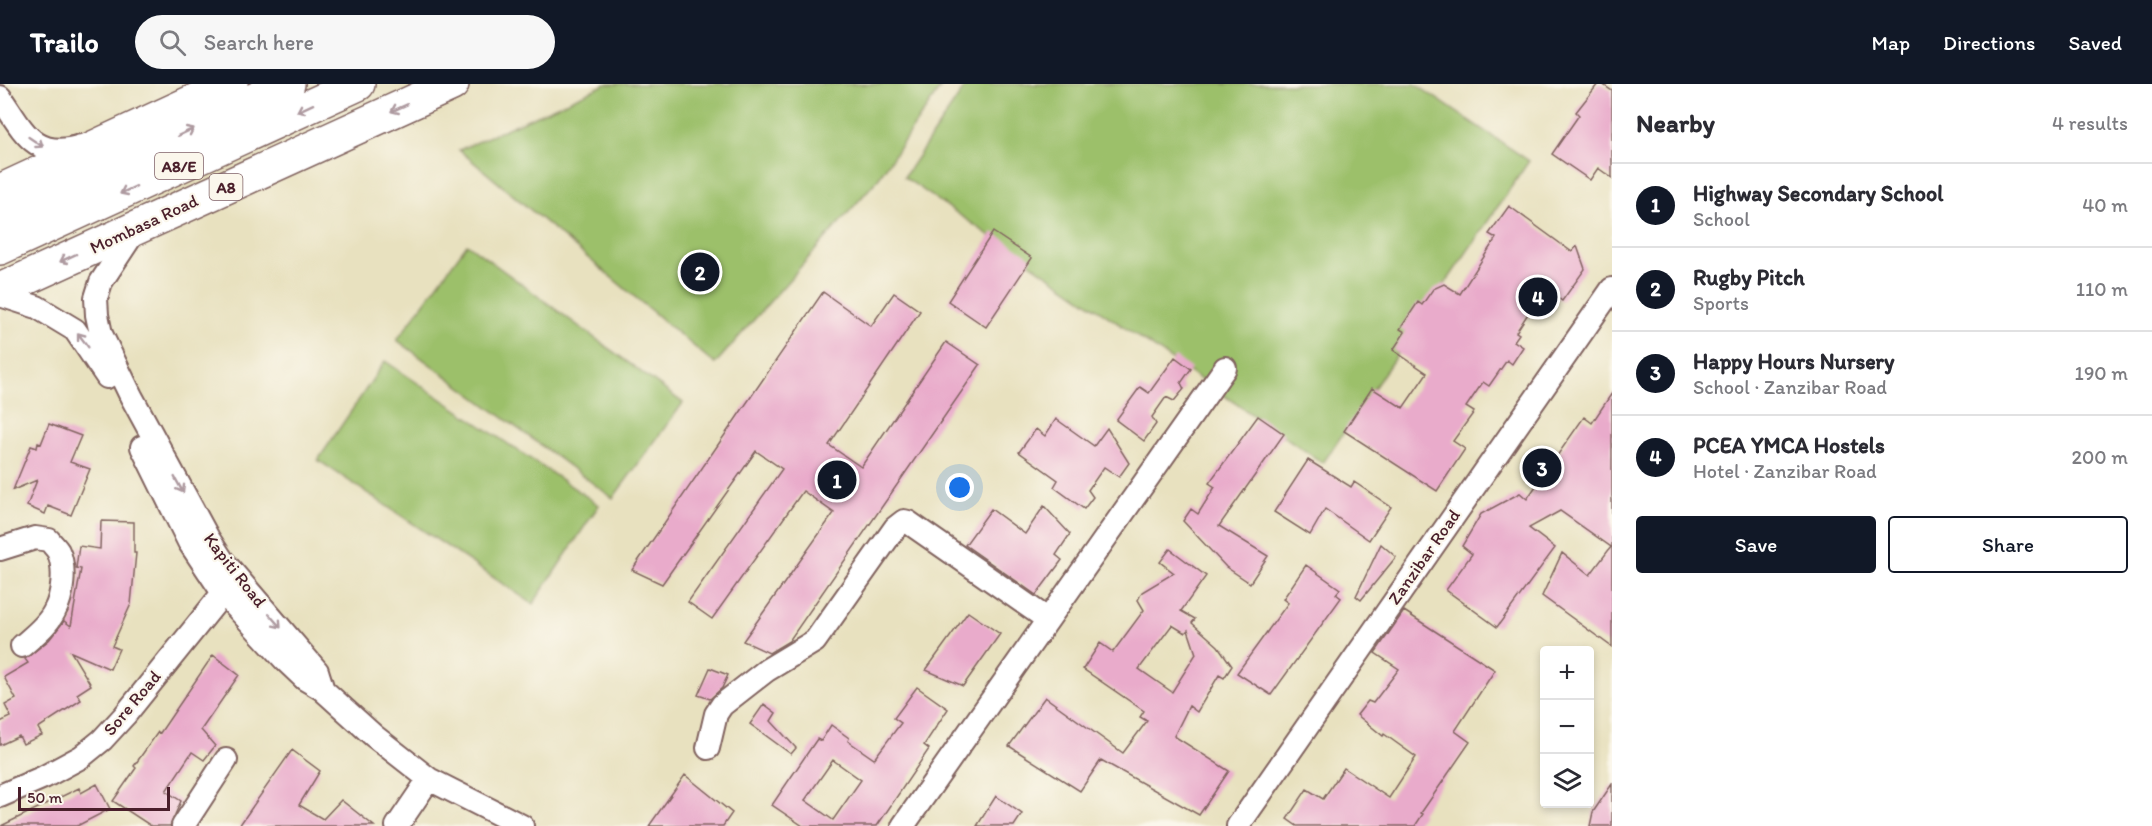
<!DOCTYPE html>
<meta charset="utf-8">
<style>
:root{--surface:#fff;--page:#f7f7f7;--text:#2b2b33;--muted:#7c7c81;--line:#e1e1e2;--accent:#111827}
body{margin:0;font-family:Itim,sans-serif;background:var(--page);color:var(--text)}
.controls{position:absolute;right:18px;bottom:18px;display:grid;overflow:hidden;border-radius:6px;box-shadow:0 3px 9px #0003}
.controls button{width:54px;height:54px;display:grid;place-items:center;padding:0;border:0;border-bottom:2px solid var(--line);background:var(--surface);color:var(--text);font:30px sans-serif}
.scale{position:absolute;left:18px;bottom:15px;width:152px;box-sizing:border-box;padding-left:6px;border:3px solid #4a1f2b;border-top:0;font-size:16px;line-height:21px;white-space:nowrap;color:#4a1f2b;-webkit-text-stroke:4px #fbf7ec;paint-order:stroke}
.you{position:absolute;left:960px;top:404px;width:21px;height:21px;margin:-15px;border:4px solid #fff;border-radius:50%;background:#1a73e8;box-shadow:0 0 0 9px #1a73e833}
.badge{display:grid;place-items:center;width:39px;height:39px;border-radius:50%;background:var(--accent);color:#fff;font-size:20px;font-weight:700}
.pin{position:absolute;translate:-50% -50%;border:3px solid #fff;box-shadow:0 2px 6px #0006}
.list{margin:0;padding:0;list-style:none}
h2{display:flex;justify-content:space-between;align-items:center;height:78px;margin:0;padding:0 24px;font-size:26px}
h2 small{font-size:20px;font-weight:400;color:var(--muted)}
.list li{display:grid;grid-template-columns:39px 1fr auto;gap:18px;align-items:center;box-sizing:border-box;height:84px;padding:0 24px;border-top:2px solid var(--line)}
.list b{display:block;font-size:22px;white-space:nowrap}
.list p{margin:0;font-size:20px;white-space:nowrap;color:var(--muted)}
.list em{font-size:20px;font-style:normal;color:var(--muted)}
.actions{display:flex;gap:12px;padding:18px 24px}
.actions a{flex:1;padding:14px 0;border:2px solid var(--accent);border-radius:6px;text-align:center;font-size:21px;color:var(--accent)}
.actions .main{background:var(--accent);color:#fff}
.icon{flex:none;width:33px;height:33px;fill:none;stroke:currentColor;stroke-width:2;stroke-linecap:round;stroke-linejoin:round}
.map{position:relative;flex:none;width:1612px;height:742px;overflow:hidden}
header{display:flex;align-items:center;gap:36px;box-sizing:border-box;height:84px;padding:0 30px;background:var(--accent);color:#fff}
header strong{font-size:28px}
nav{display:flex;gap:33px;margin-inline-start:auto;font-size:21px}
.search{width:420px;height:54px;background:var(--page);display:flex;align-items:center;gap:15px;box-sizing:border-box;padding:0 21px;border-radius:33px;color:var(--muted);font-size:22px}
main{display:flex}
aside{flex:1;background:var(--surface)}
.map>svg:first-child{display:block}
.green{fill:#9cc06a;stroke:#73704a;stroke-width:1.5}
.building{fill:#e9abcb;fill-rule:evenodd}
.lines{fill:none;stroke-linecap:round;stroke-linejoin:round}
.minor-casing{stroke:#81635f;stroke-width:26}
.trunk-casing{stroke:#81635f;stroke-width:36}
.motorway-casing{stroke:#81635f;stroke-width:36}
.minor{stroke:#fff;stroke-width:22}
.trunk{stroke:#fff;stroke-width:33}
.motorway{stroke:#fff;stroke-width:33}
.oneway{stroke:#ae9aa0}
.labels{text-anchor:middle;dominant-baseline:central;stroke-width:4.5;stroke-linejoin:round;paint-order:stroke}
.shield{fill:#fbf7ec;stroke:#7f6065;stroke-width:1.5}
.shield-label{font-size:16px;font-weight:bold;fill:#4a1f2b}
.street-label{font-size:18px;fill:#4a1f2b;stroke:#fbf7ec}
</style>
<header>
<strong>Trailo</strong>
<div class="search"><svg class="icon" aria-label="search" viewBox="0 0 24 24"><circle cx="10" cy="10" r="6"/><path d="M15 15l6 6"/></svg>Search here</div>
<nav><a>Map</a><a>Directions</a><a>Saved</a></nav>
</header>
<main>
<div class="map">
<svg width="1612" height="742" viewBox="0 0 1612 742">
<rect width="100%" height="100%" fill="#fbf7ec"/>
<filter id="ink" filterUnits="userSpaceOnUse"><feTurbulence type="fractalNoise" baseFrequency=".0167" numOctaves="2"/><feDisplacementMap in="SourceGraphic" scale="12" xChannelSelector="R" yChannelSelector="G"/><feConvolveMatrix kernelMatrix="1 2 1 2 8 2 1 2 1" color-interpolation-filters="sRGB"/></filter>
<filter id="wash" filterUnits="userSpaceOnUse"><feTurbulence type="fractalNoise" baseFrequency=".008" numOctaves="4" result="noise"/><feDisplacementMap in="SourceGraphic" scale="24" xChannelSelector="R" yChannelSelector="G"/><feGaussianBlur stdDeviation="1.35" result="paint"/><feColorMatrix in="noise" values="0 0 0 0 0 0 0 0 0 0 0 0 0 0 0 0 0 1.4 0 .05"/><feComposite in="paint" operator="in"/></filter>
<g filter="url(#wash)">
<rect width="100%" height="100%" fill="#e8e1bf"/>
<path class="green" d="M 606,0 L 943,0 L 877,96 L 715,280 L 459,66 Z
M 967,0 L 1415,0 L 1529,77 L 1323,379 L 904,93 Z
M 467,160 L 683,319 L 613,414 L 397,256 Z
M 385,277 L 599,421 L 533,520 L 318,376 Z"/>
<g id="blocks">
<path class="building" d="M 1598,0 L 1602,0 L 1612,7 L 1612,94 L 1598,84 L 1590,96 L 1552,70 L 1579,31 L 1576,28 Z
M 1509,122 L 1572,168 L 1577,162 L 1585,185 L 1562,217 L 1545,204 L 1516,248 L 1519,250 L 1514,257 L 1523,263 L 1512,280 L 1507,276 L 1489,302 L 1483,298 L 1466,323 L 1474,328 L 1453,357 L 1465,365 L 1437,407 L 1344,347 L 1372,304 L 1403,324 L 1427,289 L 1393,266 L 1405,248 L 1400,245 L 1418,218 L 1422,221 L 1433,205 L 1444,200 L 1460,210 L 1496,154 L 1489,150 Z
M 993,148 L 1032,174 L 986,243 L 948,217 Z
M 823,208 L 871,242 L 894,209 L 920,227 L 829,361 L 861,383 L 946,258 L 980,281 L 789,557 L 769,569 L 743,557 L 834,429 L 803,407 L 712,535 L 688,518 L 782,385 L 756,367 L 662,500 L 632,486 Z
M 1175,273 L 1191,285 L 1181,299 L 1184,305 L 1174,317 L 1166,313 L 1152,333 L 1156,340 L 1144,357 L 1116,336 L 1140,303 L 1149,309 Z
M 1612,309 L 1612,563 L 1542,512 L 1562,469 L 1590,491 L 1611,463 L 1560,427 L 1529,444 L 1555,464 L 1497,543 L 1446,506 L 1472,470 L 1462,462 L 1481,430 L 1520,409 L 1527,415 L 1584,333 L 1592,339 Z
M 1258,332 L 1284,350 L 1219,442 L 1268,472 L 1250,499 L 1226,483 L 1183,437 L 1191,425 L 1198,430 L 1215,403 L 1209,399 Z
M 1056,335 L 1094,362 L 1107,344 L 1129,379 L 1119,393 L 1104,383 L 1088,406 L 1093,413 L 1084,425 L 1054,403 L 1058,396 L 1019,368 L 1036,345 L 1045,352 Z
M 49,340 L 81,352 L 70,378 L 90,385 L 71,431 L 48,422 L 45,430 L 27,422 L 37,396 L 13,406 L 31,362 L 37,364 L 38,359 L 41,360 Z
M 1308,376 L 1351,403 L 1354,398 L 1391,423 L 1369,456 L 1325,425 L 1310,451 L 1274,428 Z
M 1044,422 L 1070,450 L 1056,471 L 1062,476 L 1036,511 L 965,461 L 991,425 L 1025,450 Z
M 101,437 L 134,438 L 134,469 L 136,469 L 131,520 L 112,562 L 119,565 L 110,585 L 71,568 L 91,601 L 77,610 L 81,616 L 38,644 L 42,651 L 23,660 L 19,652 L 0,661 L 0,638 L 11,633 L 5,621 L 16,615 L 4,593 L 28,579 L 25,575 L 49,556 L 64,537 L 71,542 L 81,485 L 76,484 L 79,462 L 100,465 Z
M 1381,460 L 1396,473 L 1361,516 L 1356,512 Z
M 1170,465 L 1206,492 L 1181,527 L 1195,535 L 1192,539 L 1218,562 L 1232,582 L 1224,594 L 1219,591 L 1197,628 L 1189,622 L 1174,652 L 1229,687 L 1199,731 L 1101,676 L 1080,707 L 1009,662 L 1045,613 L 1123,669 L 1147,637 L 1140,633 L 1144,627 L 1083,585 L 1100,559 L 1113,568 L 1144,526 L 1138,516 L 1142,508 L 1174,489 L 1160,478 ZM 1172,541 L 1185,549 L 1188,546 L 1196,570 L 1172,608 L 1139,585 Z
M 1306,481 L 1340,505 L 1336,510 L 1341,514 L 1271,611 L 1237,589 L 1288,519 L 1283,515 Z
M 1404,527 L 1495,586 L 1455,647 L 1470,658 L 1421,729 L 1423,730 L 1415,742 L 1297,742 L 1287,735 L 1307,705 L 1323,715 L 1344,684 L 1389,714 L 1416,673 L 1384,650 L 1383,652 L 1357,631 L 1368,617 L 1373,619 L 1399,585 L 1375,569 Z
M 968,528 L 1000,550 L 963,602 L 926,586 Z
M 213,571 L 239,591 L 201,646 L 215,662 L 204,676 L 192,668 L 166,707 L 181,717 L 170,742 L 151,742 L 113,717 L 136,684 L 134,682 L 158,648 L 160,649 Z
M 710,584 L 728,591 L 722,604 L 710,615 L 698,611 Z
M 917,603 L 948,625 L 924,661 L 929,665 L 877,742 L 803,742 L 772,721 L 817,655 L 821,657 L 831,641 L 849,654 L 848,657 L 874,675 L 901,639 L 894,634 ZM 833,676 L 861,696 L 833,736 L 805,716 Z
M 764,620 L 776,629 L 771,637 L 796,664 L 791,670 L 750,640 Z
M 292,666 L 320,687 L 299,721 L 323,735 L 341,716 L 374,742 L 239,742 Z
M 685,691 L 732,729 L 723,742 L 649,742 Z
M 97,700 L 110,725 L 77,742 L 1,742 L 79,704 L 81,709 Z
M 1612,700 L 1612,742 L 1590,742 L 1593,728 Z
M 996,712 L 1022,730 L 1014,742 L 977,742 Z"/>
</g>
</g>
<g filter="url(#ink)">
<use href="#blocks" fill-opacity="0" stroke="#81635f" stroke-width="1.5"/>
<g class="lines">
<defs>
<path id="minor" d="M 0,13 C 23,46 34,77 81,62
M 136,145 L 101,198 L 96,214 L 97,231 L 101,250 L 131,312 L 208,454 L 223,477 L 317,587 L 323,606 L 374,652 L 429,695 L 522,742
M 0,211 L 37,223 L 75,246 L 107,293
M 142,363 L 189,458 L 223,509 L 285,576 L 305,595 L 322,605
M 0,465 L 35,454 L 49,456 C 52,460 56,464 58,467 C 66,484 63,512 54,528 C 47,542 33,552 22,562
M 708,664 L 716,630 L 722,621 L 767,586 L 815,557 L 895,444 L 904,437 L 908,438 L 1047,535
M 0,712 L 44,693 L 81,673 L 102,656 L 125,631 L 232,498
M 183,742 L 226,676
M 397,742 L 429,695
M 903,742 L 1225,284
M 1238,742 L 1612,205"/>
<path id="trunk" d="M 0,107 L 231,0
M 0,206 L 452,0"/>
<path id="motorway" d="M 0,136 L 288,0
M 0,164 L 358,0"/>
</defs>
<use href="#minor" class="minor-casing"/>
<use href="#trunk" class="trunk-casing"/>
<use href="#motorway" class="motorway-casing"/>
<use href="#minor" class="minor"/>
<use href="#trunk" class="trunk"/>
<use href="#motorway" class="motorway"/>
</g>
<defs><path id="oneway-shaft" d="M-6 0H5M1.5-3L5.5 0L1.5 3" fill="none" stroke-width="1.6" stroke-linecap="round" stroke-linejoin="round" transform="scale(1.5)"/></defs>
<g class="oneway">
<use href="#oneway-shaft" transform="translate(305 24) rotate(155)"/>
<use href="#oneway-shaft" transform="translate(399 24) rotate(156)"/>
<use href="#oneway-shaft" transform="translate(186 48) rotate(-25)"/>
<use href="#oneway-shaft" transform="translate(36 58) rotate(34)"/>
<use href="#oneway-shaft" transform="translate(128 106) rotate(155)"/>
<use href="#oneway-shaft" transform="translate(68 174) rotate(155)"/>
<use href="#oneway-shaft" transform="translate(83 256) rotate(-127)"/>
<use href="#oneway-shaft" transform="translate(179 401) rotate(61)"/>
<use href="#oneway-shaft" transform="translate(275 537) rotate(49)"/>
</g>
</g>
<g class="labels">
<g class="shield">
<rect x="155" y="69" width="48" height="26" rx="4.5"/>
<rect x="209.5" y="90" width="33" height="26" rx="4.5"/>
</g>
<g class="shield-label">
<text x="179" y="82">A8/E</text>
<text x="226" y="103">A8</text>
</g>
<g class="street-label">
<text transform="translate(144 140) rotate(-25)">Mombasa Road</text>
<text transform="translate(1424 473) rotate(-55)">Zanzibar Road</text>
<text transform="translate(235 486) rotate(52)">Kapiti Road</text>
<text transform="translate(132 619) rotate(-50)">Sore Road</text>
</g>
</g>
</svg>
<div class="controls">
<button>+</button>
<button>−</button>
<button><svg class="icon" aria-label="layers" viewBox="0 0 24 24"><path d="M12 4l9 5-9 5-9-5zM3 14l9 5 9-5"/></svg></button>
</div>
<div class="scale">50 m</div>
<div class="you"></div>
<div class="pin badge" style="left:837px;top:396px">1</div>
<div class="pin badge" style="left:700px;top:188px">2</div>
<div class="pin badge" style="left:1542px;top:384px">3</div>
<div class="pin badge" style="left:1538px;top:213px">4</div>
</div>
<aside>
<h2>Nearby<small>4 results</small></h2>
<ul class="list">
<li><span class="badge">1</span><div><b>Highway Secondary School</b><p>School</p></div><em>40 m</em></li>
<li><span class="badge">2</span><div><b>Rugby Pitch</b><p>Sports</p></div><em>110 m</em></li>
<li><span class="badge">3</span><div><b>Happy Hours Nursery</b><p>School · Zanzibar Road</p></div><em>190 m</em></li>
<li><span class="badge">4</span><div><b>PCEA YMCA Hostels</b><p>Hotel · Zanzibar Road</p></div><em>200 m</em></li>
</ul>
<div class="actions"><a class="main">Save</a><a>Share</a></div>
</aside>
</main>
